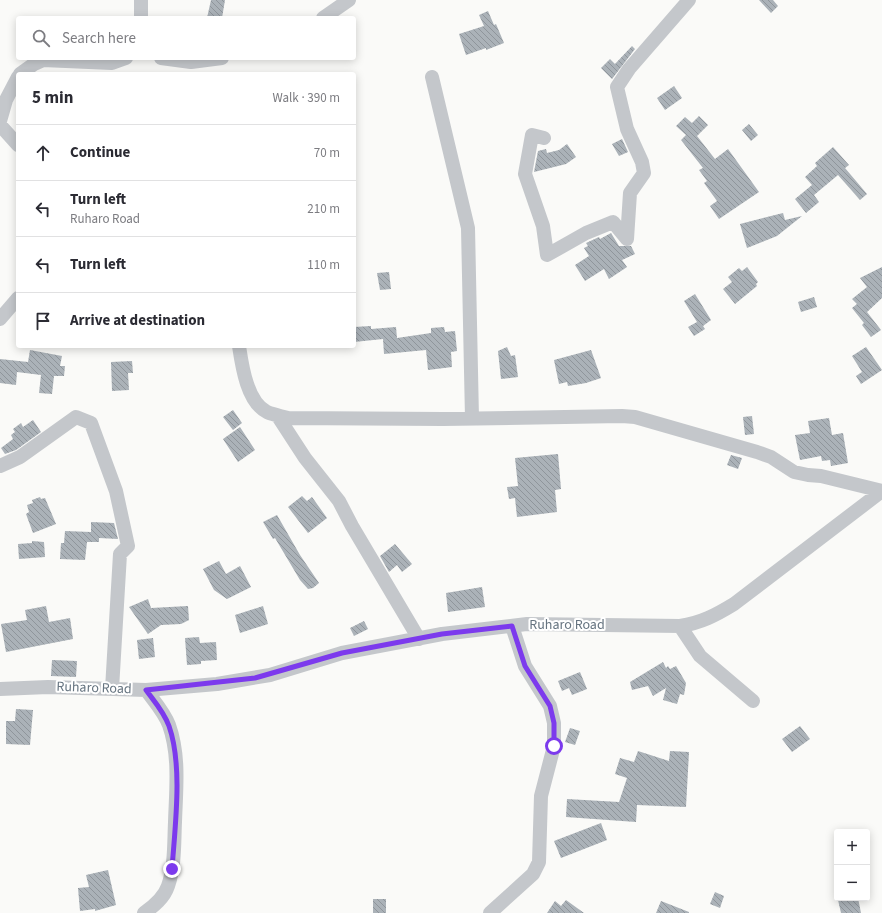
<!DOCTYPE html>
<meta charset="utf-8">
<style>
:root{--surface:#fff;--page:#f7f7f7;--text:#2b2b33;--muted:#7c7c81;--line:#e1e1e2}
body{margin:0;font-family:"Source Sans 3",sans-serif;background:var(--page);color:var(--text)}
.controls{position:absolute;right:12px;bottom:12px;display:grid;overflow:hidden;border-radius:4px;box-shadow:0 2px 10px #0003}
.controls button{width:36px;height:36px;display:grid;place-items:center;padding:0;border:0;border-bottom:1px solid var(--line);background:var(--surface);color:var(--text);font:20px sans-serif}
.stop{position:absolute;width:12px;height:12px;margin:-9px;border:3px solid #7c3aed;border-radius:50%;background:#fff}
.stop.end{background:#7c3aed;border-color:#fff;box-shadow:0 1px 4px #0008}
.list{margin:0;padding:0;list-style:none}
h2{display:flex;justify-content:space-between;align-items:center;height:52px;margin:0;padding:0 16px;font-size:17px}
h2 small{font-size:13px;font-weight:400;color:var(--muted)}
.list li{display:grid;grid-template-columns:26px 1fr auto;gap:12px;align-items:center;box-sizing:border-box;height:56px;padding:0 16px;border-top:1px solid var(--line)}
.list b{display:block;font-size:15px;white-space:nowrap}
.list p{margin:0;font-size:13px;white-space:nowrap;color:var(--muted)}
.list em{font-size:13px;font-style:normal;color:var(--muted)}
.icon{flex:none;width:22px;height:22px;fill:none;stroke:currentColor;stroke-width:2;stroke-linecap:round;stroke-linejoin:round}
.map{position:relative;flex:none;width:882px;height:913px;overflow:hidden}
.search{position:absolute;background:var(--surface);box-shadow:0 2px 10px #0003;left:16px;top:16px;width:340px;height:44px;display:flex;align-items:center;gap:10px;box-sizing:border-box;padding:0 14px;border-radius:4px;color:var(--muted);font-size:15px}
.panel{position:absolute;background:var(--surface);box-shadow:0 2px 10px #0003;left:16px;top:72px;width:340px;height:276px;border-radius:4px}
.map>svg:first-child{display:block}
.building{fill:url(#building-back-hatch)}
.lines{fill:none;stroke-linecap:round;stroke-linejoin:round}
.minor{stroke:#c4c7cb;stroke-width:14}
.route{stroke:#7c3aed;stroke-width:5}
.labels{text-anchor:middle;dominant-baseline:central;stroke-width:4;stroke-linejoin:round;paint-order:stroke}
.street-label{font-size:14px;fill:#667480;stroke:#fff}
</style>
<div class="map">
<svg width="882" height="913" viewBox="0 0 882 913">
<defs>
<pattern id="building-back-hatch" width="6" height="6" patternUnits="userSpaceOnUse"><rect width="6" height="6" fill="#abb2b8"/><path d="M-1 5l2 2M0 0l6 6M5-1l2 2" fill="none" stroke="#8f959b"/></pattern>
</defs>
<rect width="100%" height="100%" fill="#fafaf8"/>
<path class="building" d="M 211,0 L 225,0 L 222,18 L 207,18 Z
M 759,0 L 773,0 L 778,6 L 771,13 Z
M 488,11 L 494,25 L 496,24 L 504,43 L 486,50 L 486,48 L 466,55 L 459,34 L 484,26 L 479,15 Z
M 632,46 L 635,49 L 612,79 L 601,68 L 610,59 L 615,64 Z
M 674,86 L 682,98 L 665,110 L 657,98 Z
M 699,116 L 708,125 L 697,136 L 715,159 L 728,149 L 759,192 L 719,219 L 710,206 L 717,201 L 704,183 L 707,181 L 699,170 L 703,168 L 681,140 L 686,135 L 676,126 L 685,117 L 692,123 Z
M 749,124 L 758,135 L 751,141 L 742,130 Z
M 622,139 L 628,152 L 619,156 L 612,144 Z
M 567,144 L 576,157 L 566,164 L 534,172 L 538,151 L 546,149 L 547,153 L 559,150 Z
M 833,147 L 849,165 L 845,168 L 867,194 L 860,200 L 838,175 L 814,195 L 819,202 L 806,213 L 795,199 L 812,185 L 805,177 L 817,166 L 815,163 Z
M 783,213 L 785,220 L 802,216 L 777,236 L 747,248 L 740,224 Z
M 611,233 L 619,246 L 631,246 L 635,254 L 622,260 L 627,267 L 609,279 L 604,269 L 585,281 L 575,265 L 589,256 L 584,248 L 588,246 L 586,243 L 599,237 L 600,239 Z
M 747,267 L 758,282 L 756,284 L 757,286 L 735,304 L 723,289 L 732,282 L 728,277 L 739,268 L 742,271 Z
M 882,267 L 882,298 L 867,312 L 881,330 L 871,337 L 862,325 L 864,323 L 852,308 L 857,304 L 852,299 L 867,287 L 860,278 Z
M 389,272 L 391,289 L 380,290 L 377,273 Z
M 695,294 L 711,320 L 703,326 L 705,329 L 694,336 L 688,327 L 697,322 L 684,301 Z
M 814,297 L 817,307 L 801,312 L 798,302 Z
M 371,326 L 371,329 L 396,327 L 397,338 L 431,333 L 431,328 L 444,327 L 445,332 L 455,331 L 457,351 L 451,352 L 452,367 L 428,370 L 426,350 L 384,354 L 383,339 L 354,342 L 354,327 Z
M 507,347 L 511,356 L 515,355 L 518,377 L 501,379 L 498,351 Z
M 866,347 L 882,370 L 861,384 L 856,376 L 862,372 L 852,356 Z
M 30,350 L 62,356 L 60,366 L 65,366 L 64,376 L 54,376 L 52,394 L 39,393 L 41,375 L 17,372 L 16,385 L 0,383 L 0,359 L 28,362 Z
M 591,350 L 601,378 L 586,383 L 568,386 L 567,382 L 559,384 L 554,360 Z
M 132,361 L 133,373 L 128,373 L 129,390 L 112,391 L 111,362 Z
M 233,410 L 242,423 L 233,430 L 223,417 Z
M 752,416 L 754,434 L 745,435 L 743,417 Z
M 829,418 L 832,435 L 843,433 L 848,463 L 831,466 L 830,460 L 822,461 L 821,456 L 800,460 L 795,435 L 810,433 L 808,421 Z
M 33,420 L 41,432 L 16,450 L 5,454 L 1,448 L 13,439 L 11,435 L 15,432 L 13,429 L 21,423 L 23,427 Z
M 240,427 L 255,450 L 238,462 L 223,439 Z
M 558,454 L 561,489 L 555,490 L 557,512 L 517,517 L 515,498 L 509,499 L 507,487 L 518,486 L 515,458 Z
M 731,455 L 742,458 L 738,469 L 727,465 Z
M 302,496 L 307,501 L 312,497 L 327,518 L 308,533 L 288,507 Z
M 40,497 L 41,499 L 45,498 L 56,524 L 33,533 L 26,514 L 29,512 L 27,505 L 33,503 L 32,500 Z
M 277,515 L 300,555 L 319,583 L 313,588 L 308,589 L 300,580 L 275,538 L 273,539 L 263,522 Z
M 91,522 L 114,523 L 118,539 L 99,538 L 99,542 L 87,542 L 85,560 L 60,559 L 61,543 L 64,543 L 65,531 L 91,532 Z
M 32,541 L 44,542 L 45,557 L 19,559 L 18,544 L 32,543 Z
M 395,544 L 412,564 L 402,572 L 397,565 L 389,572 L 380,556 Z
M 219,561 L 226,574 L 240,566 L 251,587 L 227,599 L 214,590 L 203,569 Z
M 482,587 L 485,607 L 448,612 L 446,593 Z
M 148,599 L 151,608 L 188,606 L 189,620 L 181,624 L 161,625 L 148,634 L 129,607 Z
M 46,606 L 49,622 L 70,618 L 73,639 L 6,652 L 1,624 L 27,620 L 25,610 Z
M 263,606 L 268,624 L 240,633 L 235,615 Z
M 364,621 L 368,629 L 354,636 L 350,628 Z
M 199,637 L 200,643 L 216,642 L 217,660 L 201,661 L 201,664 L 187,665 L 185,638 Z
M 153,638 L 155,657 L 139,659 L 137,640 Z
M 52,660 L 77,661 L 76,677 L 51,676 Z
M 663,662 L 666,668 L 668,666 L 670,669 L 676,666 L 686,683 L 684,695 L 680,694 L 677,704 L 663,700 L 666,688 L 653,696 L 648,686 L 632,690 L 630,682 Z
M 580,672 L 587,689 L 572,695 L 569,688 L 562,691 L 558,681 Z
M 16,709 L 33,710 L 30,745 L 6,744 L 6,721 L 15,721 Z
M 800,726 L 810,739 L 792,752 L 782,739 Z
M 570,728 L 580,731 L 575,745 L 565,742 Z
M 638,751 L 669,761 L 670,751 L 689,752 L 686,807 L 637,805 L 636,822 L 566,817 L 567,799 L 619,802 L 627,778 L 615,774 L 620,758 L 634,762 Z
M 601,823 L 607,840 L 561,858 L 554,841 Z
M 108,870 L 116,905 L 95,911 L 95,909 L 80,911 L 78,888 L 89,887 L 86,875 Z
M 715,892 L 724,896 L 720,908 L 710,904 Z
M 845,898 L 858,898 L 861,913 L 841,913 L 838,900 Z
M 373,899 L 386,899 L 386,913 L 373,913 Z
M 566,900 L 584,913 L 547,913 L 555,901 L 561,906 Z
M 661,901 L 689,912 L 689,913 L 656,913 Z"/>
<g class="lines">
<path class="minor" d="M 141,18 L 141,0
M 323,18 L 349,0
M 161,58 L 191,62 L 222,58
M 20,74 L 34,64 L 43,60 L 112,63 L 126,58
M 432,77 L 468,228 L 472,418
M 0,121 L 6,100 L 18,77
M 0,125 L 18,145
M 544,138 L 532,135 L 525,174 L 543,226 L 547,255 L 586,233 L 613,222 L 627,239 L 630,193 L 644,173 L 642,162 L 627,129 L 617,87 L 629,69 L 689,0
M 0,319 L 18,298
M 239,346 C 242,366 247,402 267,412 C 274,415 281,416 288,418 L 443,419 L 622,416 L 635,417 L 757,452 L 771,457 L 794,472 L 808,475 L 821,476 L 882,491
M 277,415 L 305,458 L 339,501 L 352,526 L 419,639
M 0,466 L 20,457 L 76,417 L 91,423 L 116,491 L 128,546 L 120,554 L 112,689
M 680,626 L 700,656 L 753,701
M 0,689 L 48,687 L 146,690 L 217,684 L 270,675 L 342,653 L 442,634 L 527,624 L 680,626 C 701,623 716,615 734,604 L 882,491
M 144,913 C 154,906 164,898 168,886 C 175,866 174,843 175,822 C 176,790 180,756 169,725 C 164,712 154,701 146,690
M 490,913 L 533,874 L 539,862 L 541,796 L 554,746 L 554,723 L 550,706 L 525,666 L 512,626"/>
</g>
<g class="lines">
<path class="route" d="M 172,869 C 175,826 183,766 169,726 C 164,712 154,701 146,690 L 255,678 L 342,653 L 442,634 L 512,626 L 525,666 L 550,706 L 554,723 L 554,746"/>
</g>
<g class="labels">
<g class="street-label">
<text x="567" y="625">Ruharo Road</text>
<text transform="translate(94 688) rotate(2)">Ruharo Road</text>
</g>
</g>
</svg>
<div class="controls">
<button>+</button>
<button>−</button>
</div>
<div class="stop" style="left:554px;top:746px"></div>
<div class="stop end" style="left:172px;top:869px"></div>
<div class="search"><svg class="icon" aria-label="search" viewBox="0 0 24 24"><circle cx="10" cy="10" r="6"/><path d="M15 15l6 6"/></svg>Search here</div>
<section class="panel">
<h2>5 min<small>Walk · 390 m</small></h2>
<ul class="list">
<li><svg class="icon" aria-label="ahead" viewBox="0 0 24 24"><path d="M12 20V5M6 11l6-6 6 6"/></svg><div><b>Continue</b></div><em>70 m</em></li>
<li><svg class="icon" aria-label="left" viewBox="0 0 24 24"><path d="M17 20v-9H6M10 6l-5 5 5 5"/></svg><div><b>Turn left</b><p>Ruharo Road</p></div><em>210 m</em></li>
<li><svg class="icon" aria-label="left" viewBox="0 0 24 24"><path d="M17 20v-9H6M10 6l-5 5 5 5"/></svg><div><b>Turn left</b></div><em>110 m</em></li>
<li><svg class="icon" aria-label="arrive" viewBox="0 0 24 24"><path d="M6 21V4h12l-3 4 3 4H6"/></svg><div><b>Arrive at destination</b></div></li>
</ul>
</section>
</div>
